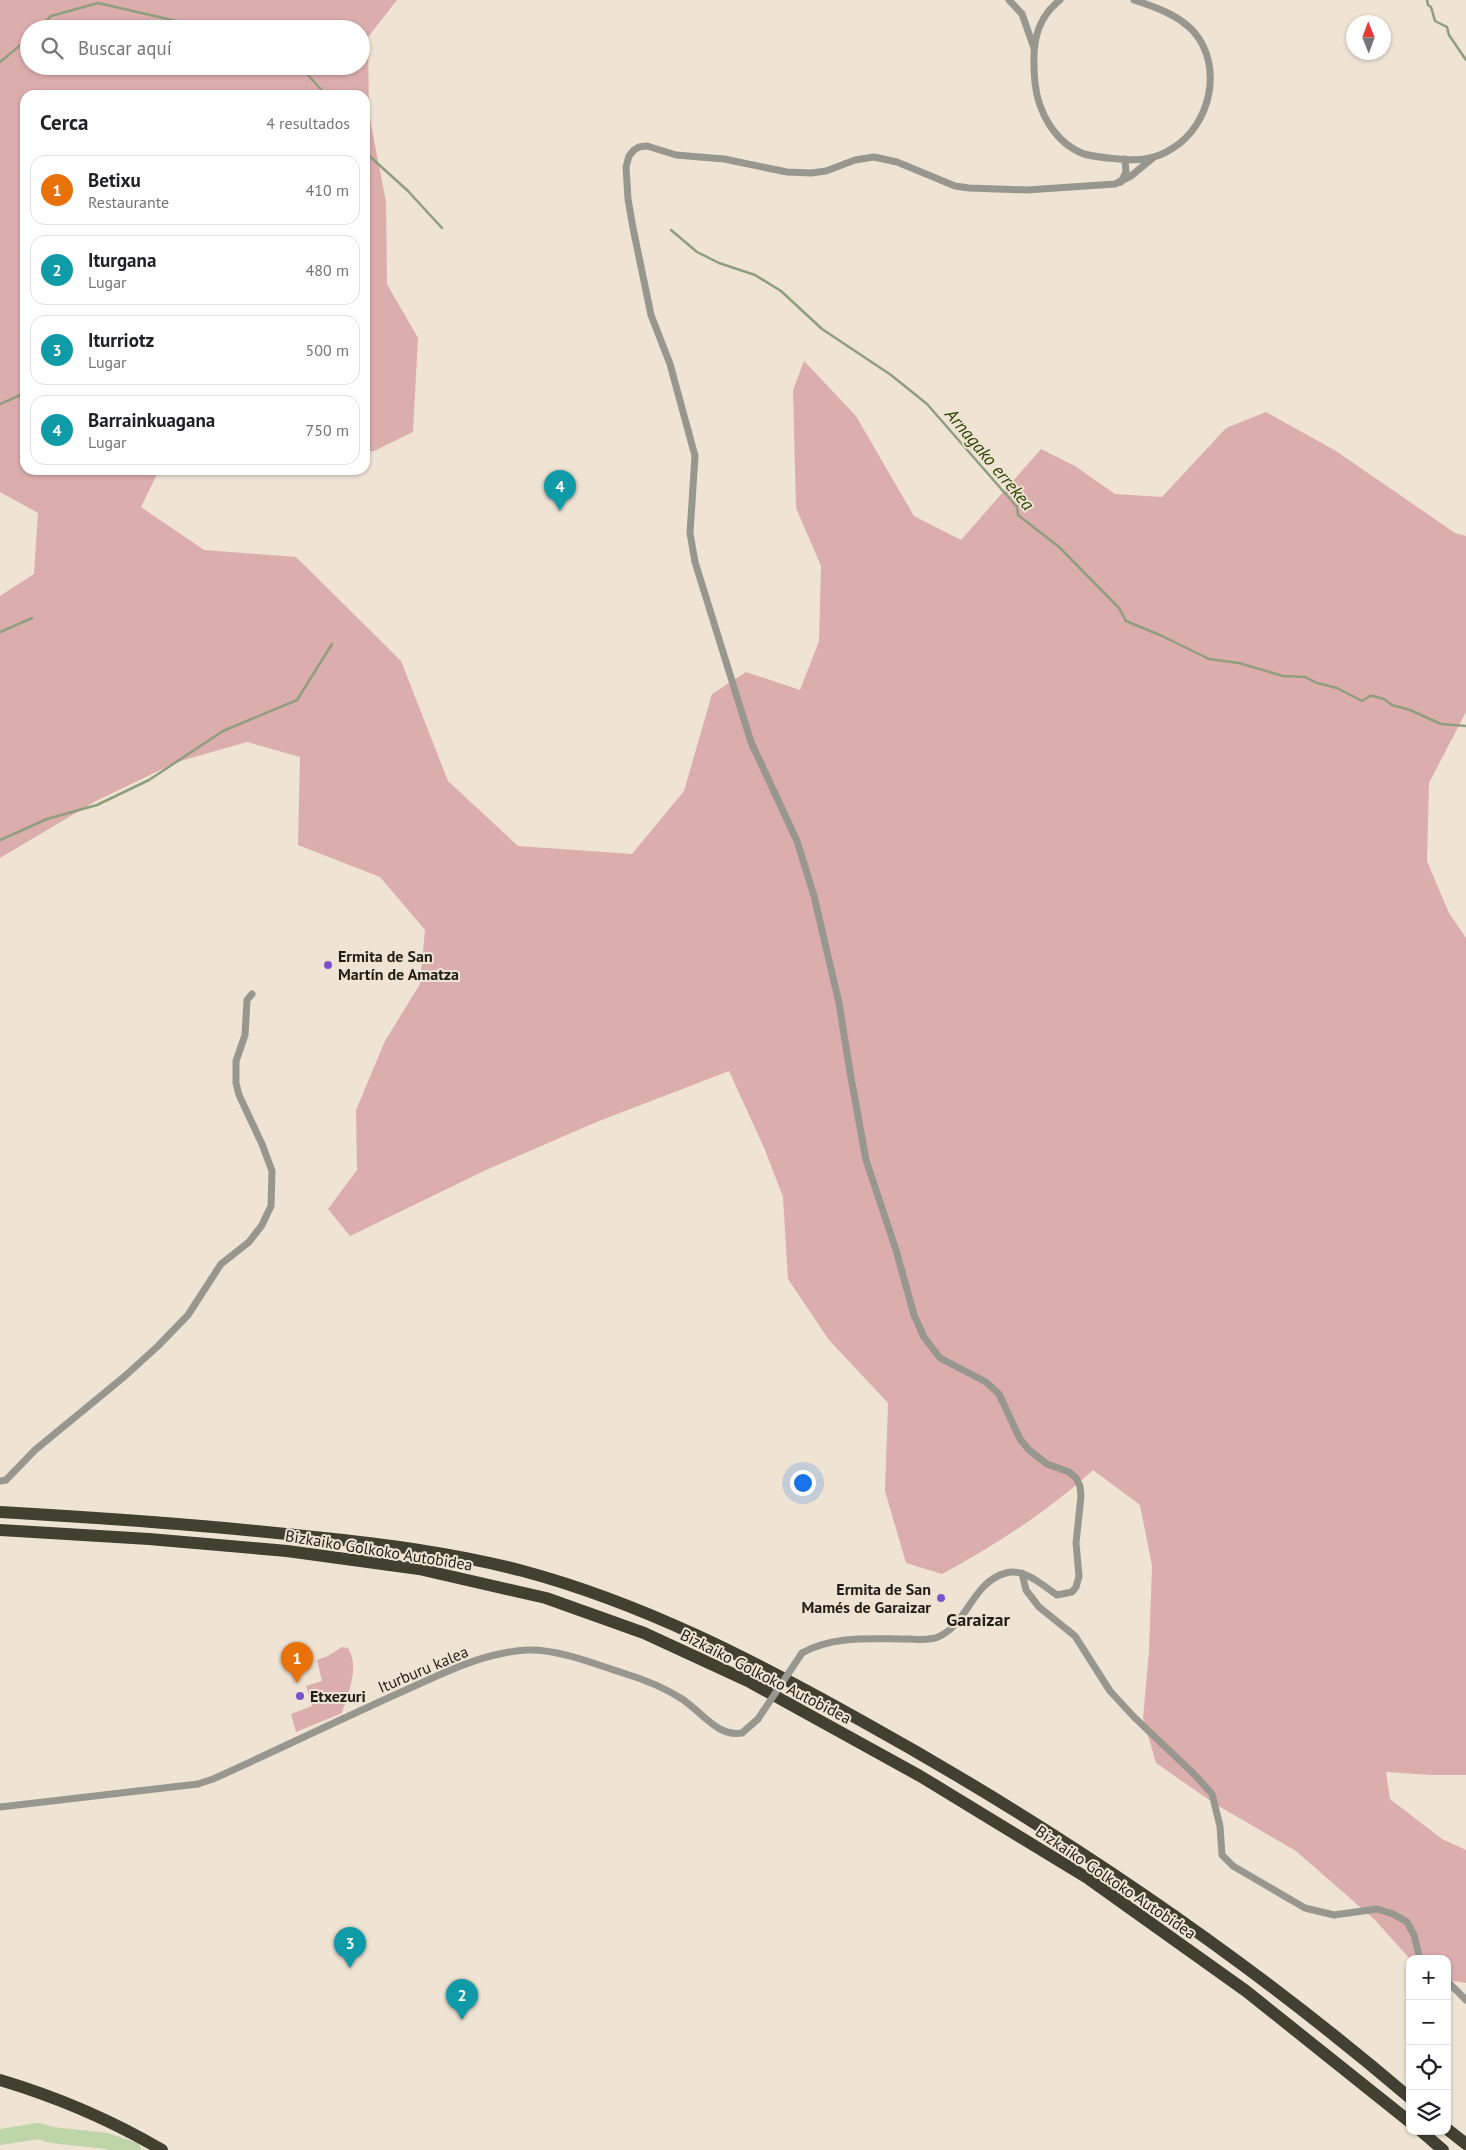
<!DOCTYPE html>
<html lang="es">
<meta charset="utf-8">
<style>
:root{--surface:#fff;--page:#f6f6f6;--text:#202124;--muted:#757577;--line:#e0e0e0;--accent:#d93025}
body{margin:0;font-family:"PT Sans",sans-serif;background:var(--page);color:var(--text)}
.controls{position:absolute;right:15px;bottom:15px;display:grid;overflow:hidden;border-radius:10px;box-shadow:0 1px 4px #0004}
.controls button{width:45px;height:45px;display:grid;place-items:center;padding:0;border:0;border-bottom:1px solid var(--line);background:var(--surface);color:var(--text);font:25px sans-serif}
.compass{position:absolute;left:1346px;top:15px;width:45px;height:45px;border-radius:50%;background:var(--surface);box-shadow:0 1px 4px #0004;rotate:359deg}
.you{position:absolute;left:802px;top:1482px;width:18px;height:18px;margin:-12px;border:4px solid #fff;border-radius:50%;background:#1a73e8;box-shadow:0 0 0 8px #1a73e833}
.badge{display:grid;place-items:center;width:32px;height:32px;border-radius:50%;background:var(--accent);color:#fff;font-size:16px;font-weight:700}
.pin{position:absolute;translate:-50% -41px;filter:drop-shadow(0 1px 2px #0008)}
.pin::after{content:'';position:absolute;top:26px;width:18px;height:15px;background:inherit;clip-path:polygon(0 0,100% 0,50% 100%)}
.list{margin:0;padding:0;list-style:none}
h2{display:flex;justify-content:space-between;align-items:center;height:65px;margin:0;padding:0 20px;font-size:21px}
h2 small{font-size:16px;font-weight:400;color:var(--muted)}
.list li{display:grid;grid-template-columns:32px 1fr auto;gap:15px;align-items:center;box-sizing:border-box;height:70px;margin:0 10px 10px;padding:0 10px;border:1px solid var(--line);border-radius:15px}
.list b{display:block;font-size:19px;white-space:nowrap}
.list p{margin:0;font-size:16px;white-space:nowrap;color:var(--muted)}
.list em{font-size:16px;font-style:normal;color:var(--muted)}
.icon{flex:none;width:28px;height:28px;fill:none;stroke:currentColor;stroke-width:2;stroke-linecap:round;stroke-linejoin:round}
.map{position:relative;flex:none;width:1466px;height:2150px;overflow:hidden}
.search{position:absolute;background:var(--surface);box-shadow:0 1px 4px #0004;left:20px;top:20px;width:350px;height:55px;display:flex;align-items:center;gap:12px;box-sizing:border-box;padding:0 18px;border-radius:28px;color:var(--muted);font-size:19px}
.panel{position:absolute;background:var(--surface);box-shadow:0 1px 4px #0004;left:20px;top:90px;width:350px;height:385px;border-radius:15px}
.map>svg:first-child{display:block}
.green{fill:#dcadad;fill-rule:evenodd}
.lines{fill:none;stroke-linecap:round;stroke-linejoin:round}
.stream{stroke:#8f9e7c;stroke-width:2.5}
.river{stroke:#bed5a8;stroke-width:16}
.street{stroke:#97968f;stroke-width:7}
.highway{stroke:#414031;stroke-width:12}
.street-bridge{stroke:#97968f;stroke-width:7}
.poi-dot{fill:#7954ce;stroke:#efe3d4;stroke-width:2}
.labels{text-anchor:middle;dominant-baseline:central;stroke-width:4;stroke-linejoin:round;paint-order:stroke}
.poi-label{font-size:16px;font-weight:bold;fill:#211d17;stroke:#efe3d4;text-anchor:start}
.street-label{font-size:16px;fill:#211d17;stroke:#efe3d4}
.water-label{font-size:18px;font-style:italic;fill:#2b4500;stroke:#efe3d4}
.neighbourhood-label{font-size:18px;font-weight:bold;fill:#211d17;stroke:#efe3d4}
</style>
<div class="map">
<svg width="1466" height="2150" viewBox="0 0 1466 2150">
<rect width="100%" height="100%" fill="#efe3d4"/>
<path class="green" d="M 0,0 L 397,0 L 368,37 L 369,114 L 386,202 L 387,284 L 418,338 L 413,432 L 374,451 L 365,452 L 365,95 L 25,95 L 25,470 L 159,470 L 141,507 L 204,550 L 296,557 L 401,661 L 448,781 L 518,846 L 632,854 L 684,791 L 712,694 L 746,672 L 800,690 L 819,641 L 821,566 L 796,508 L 793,390 L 804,361 L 856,416 L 914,516 L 961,540 L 1041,449 L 1075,466 L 1115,494 L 1162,497 L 1226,428 L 1266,412 L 1336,451 L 1455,533 L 1466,536 L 1466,712 L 1429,783 L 1427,861 L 1449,913 L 1466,938 L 1466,1775 L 1431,1775 L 1386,1772 L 1390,1799 L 1442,1839 L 1466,1850 L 1466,1983 L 1447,1980 L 1447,1959 L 1410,1959 L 1375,1920 L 1296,1851 L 1215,1804 L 1156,1763 L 1143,1718 L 1149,1651 L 1152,1566 L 1140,1505 L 1093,1470 C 1046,1513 998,1543 942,1574 L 906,1563 L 885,1491 L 888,1403 L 829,1340 L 788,1279 L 783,1197 L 765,1150 L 729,1071 L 594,1123 L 486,1170 L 350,1236 L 328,1209 L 357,1170 L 356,1110 L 385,1041 L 420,984 L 425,930 L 380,877 L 298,845 L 300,757 L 247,742 L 177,762 L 96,801 L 0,858 L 0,596 L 34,574 L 38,513 L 0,492 ZM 29,29 L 361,29 L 361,66 L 29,66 Z
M 342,1647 L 348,1648 C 360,1667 348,1693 342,1713 L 296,1732 L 291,1714 L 312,1706 L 306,1686 L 322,1681 L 317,1660 L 328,1656 Z"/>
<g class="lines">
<path class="stream" d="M 1427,0 L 1428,5 L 1431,7 L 1435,21 L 1447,27 L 1449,35 L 1466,60
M 38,29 L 51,16 L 98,3 L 211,29
M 0,62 L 29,38
M 300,66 L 326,95
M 365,152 L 408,191 L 442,228
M 671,230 L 697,252 L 719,263 L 755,275 L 781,291 L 822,329 L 891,375 L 927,404 L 1017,507 L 1018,515 L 1059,547 L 1119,608 L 1126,621 L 1160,635 L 1209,659 L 1239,663 L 1283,676 L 1305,677 L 1317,683 L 1337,688 L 1362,701 L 1370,696 L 1373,696 L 1384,699 L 1392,705 L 1410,710 L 1441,724 L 1466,726
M 0,404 L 25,393
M 0,632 L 32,618
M 0,840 L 47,819 L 97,805 L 149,780 L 223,731 L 297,700 L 332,644"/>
<path class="river" d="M 0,2137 L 38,2131 L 52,2135 L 107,2141 L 133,2150"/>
<path class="street" d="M 1009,0 L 1022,14 L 1034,48
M 1060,0 C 1033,21 1032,50 1035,83 C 1038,112 1055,143 1084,154 C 1095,157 1107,158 1118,159 C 1138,161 1155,160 1173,148 C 1210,125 1224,67 1194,32 C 1179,15 1155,7 1134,0
M 1121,182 L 1126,172 L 1125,159
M 0,1481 L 6,1480 L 35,1450 L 125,1376 L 158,1346 L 188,1315 L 221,1264 L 249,1242 L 262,1225 L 271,1206 L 272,1171 L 262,1144 L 239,1095 L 236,1083 L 236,1061 L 245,1035 L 247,1000 L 252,994
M 1022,1573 L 1026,1590 L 1039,1607 L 1075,1636 L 1110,1691 L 1134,1717 L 1194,1774 L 1212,1794 L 1220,1826 L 1222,1855 L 1233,1866 L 1305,1908 L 1334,1915 L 1377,1909 L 1393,1914 L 1407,1922 L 1414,1935 L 1420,1959
M 802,1653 C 834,1635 872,1639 907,1639 C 916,1639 929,1641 938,1637 C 968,1624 972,1582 1006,1573 C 1025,1568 1042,1585 1057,1595 L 1072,1592 L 1076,1587 L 1079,1576 L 1076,1543 L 1081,1496 L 1080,1486 L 1076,1478 L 1069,1472 L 1047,1464 L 1029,1450 L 1020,1439 L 999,1394 L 986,1382 L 940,1358 L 924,1337 L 914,1315 L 896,1250 L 866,1160 L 850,1072 L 839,1003 L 814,896 L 797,841 L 751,742 L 695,562 L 690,533 L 695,456 L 670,364 L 651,315 L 633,228 L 628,199 L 626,167 L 629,156 L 634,150 L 639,147 L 647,146 L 676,155 L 724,159 L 787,172 L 811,173 L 826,171 L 855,160 L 874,157 L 897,162 L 955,186 L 969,188 L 1027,190 L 1115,184 L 1131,176 L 1154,157
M 0,1807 L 198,1784 L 213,1779 C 275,1751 337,1721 399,1693 C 440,1675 482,1652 528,1650 C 558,1649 595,1664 623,1673 C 643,1679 665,1688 682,1699 C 702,1712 717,1737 742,1733 L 758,1719
M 1447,1981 L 1466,2000"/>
<path class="highway" d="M 0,1512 C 105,1518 209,1525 314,1537 C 384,1544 454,1553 523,1571 C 642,1603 753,1660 860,1720 C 1055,1828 1240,1953 1410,2098
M 0,1530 L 149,1539 L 287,1551 L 419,1569 L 546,1598 L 644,1633 L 748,1681 L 920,1776 L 1089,1879 L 1246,1991 L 1410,2122
M 0,2080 C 57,2097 111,2120 162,2150
M 1447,2129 L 1466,2144
M 1421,2131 L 1443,2150"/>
<path class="street-bridge" d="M 758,1719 L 802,1653"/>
</g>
<g class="poi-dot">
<circle cx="328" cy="965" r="5"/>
<circle cx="941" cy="1598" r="5"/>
<circle cx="300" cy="1696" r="5"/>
</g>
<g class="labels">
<g class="poi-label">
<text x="338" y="956">Ermita de San<tspan x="338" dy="18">Martín de Amatza</tspan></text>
<text x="931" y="1589" text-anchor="end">Ermita de San<tspan x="931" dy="18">Mamés de Garaizar</tspan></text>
<text x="310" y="1696">Etxezuri</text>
</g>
<g class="street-label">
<text transform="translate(379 1550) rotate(9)">Bizkaiko Golkoko Autobidea</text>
<text transform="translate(423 1669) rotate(-23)">Iturburu kalea</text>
<text transform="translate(766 1676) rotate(27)">Bizkaiko Golkoko Autobidea</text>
<text transform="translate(1116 1882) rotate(34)">Bizkaiko Golkoko Autobidea</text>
</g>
<g class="water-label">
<text transform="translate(990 459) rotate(50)">Arnagako errekea</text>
</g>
<g class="neighbourhood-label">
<text x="978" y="1619">Garaizar</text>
</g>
</g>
</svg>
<div class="controls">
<button>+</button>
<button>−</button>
<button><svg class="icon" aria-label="locate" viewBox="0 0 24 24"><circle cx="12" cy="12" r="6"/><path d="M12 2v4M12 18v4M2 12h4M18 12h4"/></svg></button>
<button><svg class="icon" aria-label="layers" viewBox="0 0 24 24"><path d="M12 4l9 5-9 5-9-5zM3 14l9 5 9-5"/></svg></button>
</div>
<svg class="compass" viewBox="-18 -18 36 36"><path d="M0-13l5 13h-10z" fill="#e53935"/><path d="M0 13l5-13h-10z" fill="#757577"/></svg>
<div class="you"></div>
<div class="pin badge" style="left:297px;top:1683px;background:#e8710a">1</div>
<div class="pin badge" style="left:462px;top:2020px;background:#0f9aa8">2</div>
<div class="pin badge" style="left:350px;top:1968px;background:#0f9aa8">3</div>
<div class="pin badge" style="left:560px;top:511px;background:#0f9aa8">4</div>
<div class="search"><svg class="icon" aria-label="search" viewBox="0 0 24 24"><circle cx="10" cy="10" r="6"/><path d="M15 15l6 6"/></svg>Buscar aquí</div>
<section class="panel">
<h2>Cerca<small>4 resultados</small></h2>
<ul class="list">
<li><span class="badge" style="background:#e8710a">1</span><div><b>Betixu</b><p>Restaurante</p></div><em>410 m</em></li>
<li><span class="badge" style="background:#0f9aa8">2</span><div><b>Iturgana</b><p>Lugar</p></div><em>480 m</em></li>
<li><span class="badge" style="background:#0f9aa8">3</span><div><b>Iturriotz</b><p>Lugar</p></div><em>500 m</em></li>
<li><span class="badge" style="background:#0f9aa8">4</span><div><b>Barrainkuagana</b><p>Lugar</p></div><em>750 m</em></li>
</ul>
</section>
</div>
